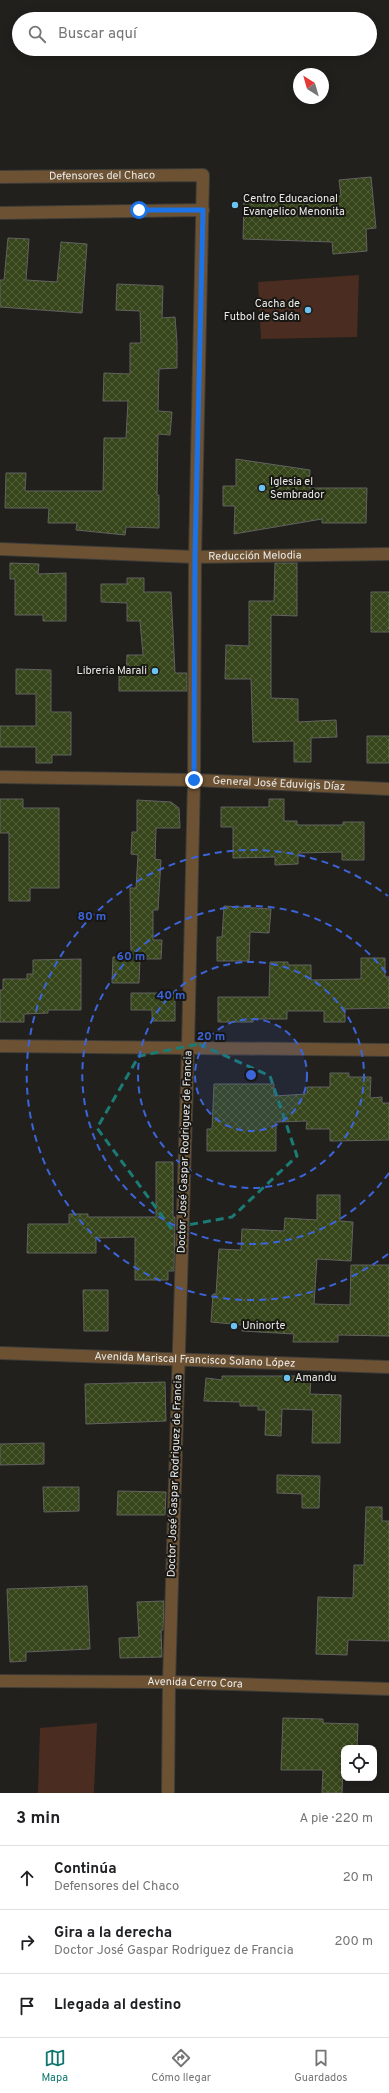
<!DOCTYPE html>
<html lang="es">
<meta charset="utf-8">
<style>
:root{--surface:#fff;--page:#f6f6f6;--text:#202124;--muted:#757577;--line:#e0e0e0;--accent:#0f766e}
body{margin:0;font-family:Overpass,sans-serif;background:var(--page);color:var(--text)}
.controls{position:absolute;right:12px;bottom:12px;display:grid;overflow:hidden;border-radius:8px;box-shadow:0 2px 10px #0003}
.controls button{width:36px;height:36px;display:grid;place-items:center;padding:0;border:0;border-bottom:1px solid var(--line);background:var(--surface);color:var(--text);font:20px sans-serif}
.compass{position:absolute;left:293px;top:68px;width:36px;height:36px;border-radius:50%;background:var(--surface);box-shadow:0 2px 10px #0003;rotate:323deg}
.stop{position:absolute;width:12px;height:12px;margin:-9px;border:3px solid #1a73e8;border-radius:50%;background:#fff}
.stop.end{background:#1a73e8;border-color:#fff;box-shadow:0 1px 4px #0008}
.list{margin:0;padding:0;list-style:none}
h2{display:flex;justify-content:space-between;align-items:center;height:52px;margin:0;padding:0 16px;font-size:17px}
h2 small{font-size:13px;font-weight:400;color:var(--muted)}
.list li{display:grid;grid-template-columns:26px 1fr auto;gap:12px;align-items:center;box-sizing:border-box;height:64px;padding:0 16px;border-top:1px solid var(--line)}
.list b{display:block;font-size:15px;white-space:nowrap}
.list p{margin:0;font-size:13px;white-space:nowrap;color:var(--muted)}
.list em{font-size:13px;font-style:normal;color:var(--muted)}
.icon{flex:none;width:22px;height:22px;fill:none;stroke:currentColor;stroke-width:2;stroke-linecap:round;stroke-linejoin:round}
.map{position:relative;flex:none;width:389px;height:1793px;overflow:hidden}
.search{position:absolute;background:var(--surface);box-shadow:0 2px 10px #0003;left:12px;right:12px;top:12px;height:44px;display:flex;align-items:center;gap:10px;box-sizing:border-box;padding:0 14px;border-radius:22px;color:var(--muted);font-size:15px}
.sheet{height:244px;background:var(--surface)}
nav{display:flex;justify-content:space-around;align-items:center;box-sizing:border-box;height:56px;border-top:1px solid var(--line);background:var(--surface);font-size:11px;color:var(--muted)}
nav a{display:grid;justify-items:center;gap:2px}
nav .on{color:var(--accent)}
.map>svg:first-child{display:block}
.pitch{fill:#4a2c20}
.building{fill:url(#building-cross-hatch);stroke:#61625f}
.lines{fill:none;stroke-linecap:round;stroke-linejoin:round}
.street-casing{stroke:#3d3c39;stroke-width:14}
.street{stroke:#6c5233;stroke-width:12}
.route{stroke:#1a73e8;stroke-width:5}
.marked{fill:none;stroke:#1a7c74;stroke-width:3;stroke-dasharray:8 5;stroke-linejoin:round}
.ring{fill:none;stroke:#3c65da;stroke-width:2;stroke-dasharray:7 5}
.poi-dot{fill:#6cc3f2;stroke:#181714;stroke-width:1.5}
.labels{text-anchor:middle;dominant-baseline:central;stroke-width:4;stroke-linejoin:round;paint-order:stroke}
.street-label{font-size:11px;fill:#eaeae8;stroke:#181714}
.poi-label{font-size:11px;fill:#eaeae8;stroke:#181714;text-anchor:start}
.centre{fill:#3c65da;stroke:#181714;stroke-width:2}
.ring-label{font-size:12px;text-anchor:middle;font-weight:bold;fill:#3c65da;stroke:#181714;stroke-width:4;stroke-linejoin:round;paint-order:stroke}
</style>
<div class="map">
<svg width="389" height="1793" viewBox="0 0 389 1793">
<defs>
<pattern id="building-cross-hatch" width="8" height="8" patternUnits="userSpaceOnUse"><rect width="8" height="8" fill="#37451b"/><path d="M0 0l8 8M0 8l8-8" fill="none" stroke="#54603c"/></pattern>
</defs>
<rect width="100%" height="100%" fill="#21201d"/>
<path class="pitch" d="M 359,275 L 357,337 L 261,339 L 258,282 Z
M 97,1723 L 94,1793 L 38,1793 L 40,1728 Z"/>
<path class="building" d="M 371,177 L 376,228 L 366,229 L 367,251 L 333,254 L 332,242 L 243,239 L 244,201 L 315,203 L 314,198 L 341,196 L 339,180 Z
M 8,238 L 29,239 L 26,280 L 57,282 L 61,242 L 87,244 L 82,313 L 0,307 L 0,280 L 4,280 Z
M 117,284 L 163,286 L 162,318 L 175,317 L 177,342 L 177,368 L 159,369 L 158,411 L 172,412 L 170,435 L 158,434 L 157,495 L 159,495 L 159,528 L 126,527 L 125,535 L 76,530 L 77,523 L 48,523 L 49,508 L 5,508 L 6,473 L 26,473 L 25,491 L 103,491 L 104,438 L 126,438 L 128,401 L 103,401 L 104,373 L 130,374 L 130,343 L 141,343 L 140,311 L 116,310 Z
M 236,459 L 310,470 L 309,488 L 367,488 L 366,523 L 322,523 L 322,519 L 234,534 L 235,506 L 223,506 L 223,486 L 236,486 Z
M 10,563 L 39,564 L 38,574 L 66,573 L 66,621 L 43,621 L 43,615 L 15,615 L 15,579 L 10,579 Z
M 275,563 L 297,563 L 297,616 L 271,615 L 271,698 L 298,699 L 298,722 L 336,720 L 337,737 L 311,738 L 311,762 L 294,762 L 294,741 L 253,742 L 251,679 L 225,679 L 226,645 L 249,646 L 249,601 L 274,601 Z
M 127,578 L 144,578 L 144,592 L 171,592 L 175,673 L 187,673 L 187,691 L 119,691 L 119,676 L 126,676 L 127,655 L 143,655 L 140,621 L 127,621 L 127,603 L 101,602 L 101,584 L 127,584 Z
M 371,592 L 389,592 L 389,632 L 371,632 Z
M 16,669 L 51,670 L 51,712 L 71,712 L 71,755 L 52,755 L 52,763 L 36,763 L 36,747 L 0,747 L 0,726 L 36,726 L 36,694 L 16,694 Z
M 367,736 L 389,736 L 389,763 L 367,763 Z
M 0,799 L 23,799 L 23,808 L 59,808 L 59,888 L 30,888 L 30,901 L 9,901 L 9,833 L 0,833 Z
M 269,799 L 284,799 L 284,821 L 297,821 L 297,825 L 343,825 L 343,822 L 364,822 L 364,860 L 342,860 L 342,852 L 298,853 L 298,864 L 275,865 L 275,857 L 233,858 L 233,827 L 221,827 L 221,807 L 269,807 Z
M 137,800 L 171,802 L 179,808 L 180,828 L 156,828 L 155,859 L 161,860 L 158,910 L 153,910 L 153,940 L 162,940 L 161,959 L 140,959 L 139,983 L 112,983 L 113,957 L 131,957 L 130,888 L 136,888 L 138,855 L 131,854 L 132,832 L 137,832 Z
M 224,906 L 271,909 L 269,933 L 250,932 L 249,961 L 217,961 L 217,937 L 222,937 Z
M 361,958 L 385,958 L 385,977 L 389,977 L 389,1008 L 345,1009 L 345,1022 L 324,1022 L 324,1011 L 287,1011 L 287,1019 L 253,1019 L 253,1022 L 218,1022 L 218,997 L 269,997 L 270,962 L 288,962 L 288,965 L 311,965 L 311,980 L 361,979 Z
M 81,959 L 81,1010 L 48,1010 L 48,1013 L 24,1014 L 24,1022 L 0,1022 L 0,990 L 3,990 L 3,979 L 27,979 L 27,974 L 33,974 L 33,960 Z
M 131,993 L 175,993 L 175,1021 L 152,1021 L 152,1010 L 131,1010 Z
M 330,1073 L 349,1073 L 349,1077 L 371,1077 L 370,1098 L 382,1097 L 382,1103 L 389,1103 L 389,1140 L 330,1141 L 330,1129 L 306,1129 L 307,1121 L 276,1122 L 276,1151 L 207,1151 L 207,1129 L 212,1129 L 214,1084 L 274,1084 L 274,1096 L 307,1094 L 307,1087 L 330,1087 Z
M 156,1162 L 173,1162 L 173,1217 L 175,1217 L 174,1271 L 168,1271 L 168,1280 L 135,1280 L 135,1237 L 96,1238 L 96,1253 L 27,1253 L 28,1224 L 69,1224 L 69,1214 L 88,1214 L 88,1217 L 156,1217 Z
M 317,1195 L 340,1195 L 340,1221 L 353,1222 L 351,1261 L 317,1259 L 314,1304 L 350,1305 L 351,1265 L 389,1265 L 389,1336 L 338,1335 L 338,1342 L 293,1342 L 294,1334 L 242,1331 L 243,1325 L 211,1322 L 213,1294 L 216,1294 L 219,1249 L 241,1250 L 242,1229 L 284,1231 L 285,1218 L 317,1220 Z
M 83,1290 L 108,1290 L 108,1331 L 84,1331 Z
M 222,1376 L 311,1376 L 310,1394 L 341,1395 L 340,1443 L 312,1443 L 313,1410 L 282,1409 L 281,1436 L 265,1435 L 266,1410 L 258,1410 L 258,1406 L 240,1406 L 240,1402 L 204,1401 L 206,1378 L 222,1380 Z
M 165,1382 L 166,1421 L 86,1424 L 85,1384 Z
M 44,1443 L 44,1464 L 0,1465 L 0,1444 Z
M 277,1475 L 320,1476 L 319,1508 L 302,1508 L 302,1494 L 277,1493 Z
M 43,1487 L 79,1487 L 79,1511 L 44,1512 Z
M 118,1491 L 166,1492 L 165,1515 L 117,1515 Z
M 366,1507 L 382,1507 L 382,1521 L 389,1521 L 389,1641 L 348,1640 L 347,1655 L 316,1654 L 318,1597 L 353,1598 L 354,1565 L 364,1565 Z
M 87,1586 L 90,1649 L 26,1652 L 26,1661 L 10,1662 L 7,1589 Z
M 164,1601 L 163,1630 L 161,1630 L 162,1657 L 120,1658 L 119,1638 L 139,1637 L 137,1602 Z
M 283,1718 L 323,1719 L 323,1723 L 358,1724 L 357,1748 L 344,1748 L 342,1793 L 322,1793 L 323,1770 L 281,1770 Z"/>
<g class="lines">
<defs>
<g id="street">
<path id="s1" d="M 0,177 L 203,175 L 195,557 L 194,780 L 188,1047 L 169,1682 L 168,1793"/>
<path d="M 0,213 L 203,210"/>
<path id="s2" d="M 0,549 L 195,557 L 389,554"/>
<path id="s3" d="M 0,777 L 194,780 L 389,789"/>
<path d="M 0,1046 L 389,1050"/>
<path id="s4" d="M 0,1353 L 389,1367"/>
<path id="s5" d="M 0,1681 L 169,1682 L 389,1689"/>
</g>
</defs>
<use href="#street" class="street-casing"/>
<use href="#street" class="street"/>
</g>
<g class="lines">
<path class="route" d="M 139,210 L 203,210 L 195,557 L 194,780"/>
</g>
<path class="marked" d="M 199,1044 L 270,1076 L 297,1156 L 232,1217 L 171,1228 L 97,1128 L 139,1056 Z"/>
<circle cx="251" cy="1075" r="56" fill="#3c65da" fill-opacity=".12"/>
<g class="ring">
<circle cx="251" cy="1075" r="56"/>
<circle cx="251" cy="1075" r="113"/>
<path d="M389 1173A169 169 0 1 1 389 977"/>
<path d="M388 1254A225 225 0 1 1 388 896"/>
</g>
<g class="poi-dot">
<circle cx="235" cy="205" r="4"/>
<circle cx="308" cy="310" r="4"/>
<circle cx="262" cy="488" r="4"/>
<circle cx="155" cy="671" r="4"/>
<circle cx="234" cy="1326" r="4"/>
<circle cx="287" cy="1378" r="4"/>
</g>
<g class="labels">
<g class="street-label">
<text stroke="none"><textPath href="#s1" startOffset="102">Defensores del Chaco</textPath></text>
<text stroke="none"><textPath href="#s2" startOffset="255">Reducción Melodia</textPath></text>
<text stroke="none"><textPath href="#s3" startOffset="279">General José Eduvigis Díaz</textPath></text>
<text transform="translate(185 1152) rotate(-88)">Doctor José Gaspar Rodriguez de Francia</text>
<text stroke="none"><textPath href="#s4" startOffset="195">Avenida Mariscal Francisco Solano López</textPath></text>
<text transform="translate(175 1476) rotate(-88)">Doctor José Gaspar Rodriguez de Francia</text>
<text stroke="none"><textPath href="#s5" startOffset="195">Avenida Cerro Cora</textPath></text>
</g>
<g class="poi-label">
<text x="243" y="199">Centro Educacional<tspan x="243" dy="13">Evangelico Menonita</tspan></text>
<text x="300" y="304" text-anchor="end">Cacha de<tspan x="300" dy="13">Futbol de Salón</tspan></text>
<text x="270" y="482">Iglesia el<tspan x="270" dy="13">Sembrador</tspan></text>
<text x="147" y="671" text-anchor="end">Libreria Marali</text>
<text x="242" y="1326">Uninorte</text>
<text x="295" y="1378">Amandu</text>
</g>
</g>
<circle cx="251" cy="1075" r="6" class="centre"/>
<g class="ring-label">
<text x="92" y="920">80 m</text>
<text x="131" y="960">60 m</text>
<text x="171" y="999">40 m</text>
<text x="211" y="1040">20 m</text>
</g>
</svg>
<div class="controls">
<button><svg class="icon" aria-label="locate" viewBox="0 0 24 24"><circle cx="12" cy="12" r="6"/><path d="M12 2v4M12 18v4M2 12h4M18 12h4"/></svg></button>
</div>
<svg class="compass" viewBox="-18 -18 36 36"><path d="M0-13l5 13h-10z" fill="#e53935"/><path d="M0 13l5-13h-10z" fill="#757577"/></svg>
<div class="stop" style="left:139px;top:210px"></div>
<div class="stop end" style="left:194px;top:780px"></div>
<div class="search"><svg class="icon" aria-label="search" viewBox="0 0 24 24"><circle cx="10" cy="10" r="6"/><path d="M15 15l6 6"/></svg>Buscar aquí</div>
</div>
<section class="sheet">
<h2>3 min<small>A pie · 220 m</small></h2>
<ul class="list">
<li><svg class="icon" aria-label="ahead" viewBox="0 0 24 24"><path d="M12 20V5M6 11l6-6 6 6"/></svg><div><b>Continúa</b><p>Defensores del Chaco</p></div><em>20 m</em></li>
<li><svg class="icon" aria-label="right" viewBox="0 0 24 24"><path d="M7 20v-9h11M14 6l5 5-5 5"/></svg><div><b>Gira a la derecha</b><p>Doctor José Gaspar Rodriguez de Francia</p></div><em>200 m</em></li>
<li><svg class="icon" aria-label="arrive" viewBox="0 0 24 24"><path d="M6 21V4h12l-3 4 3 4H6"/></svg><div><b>Llegada al destino</b></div></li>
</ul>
</section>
<nav>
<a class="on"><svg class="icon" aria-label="map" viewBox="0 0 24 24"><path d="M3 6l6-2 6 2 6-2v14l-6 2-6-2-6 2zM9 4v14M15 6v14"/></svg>Mapa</a>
<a><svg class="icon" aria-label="directions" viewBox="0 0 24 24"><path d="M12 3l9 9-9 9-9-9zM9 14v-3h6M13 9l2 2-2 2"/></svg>Cómo llegar</a>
<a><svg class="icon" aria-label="saved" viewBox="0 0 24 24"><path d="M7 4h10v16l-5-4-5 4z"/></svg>Guardados</a>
</nav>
